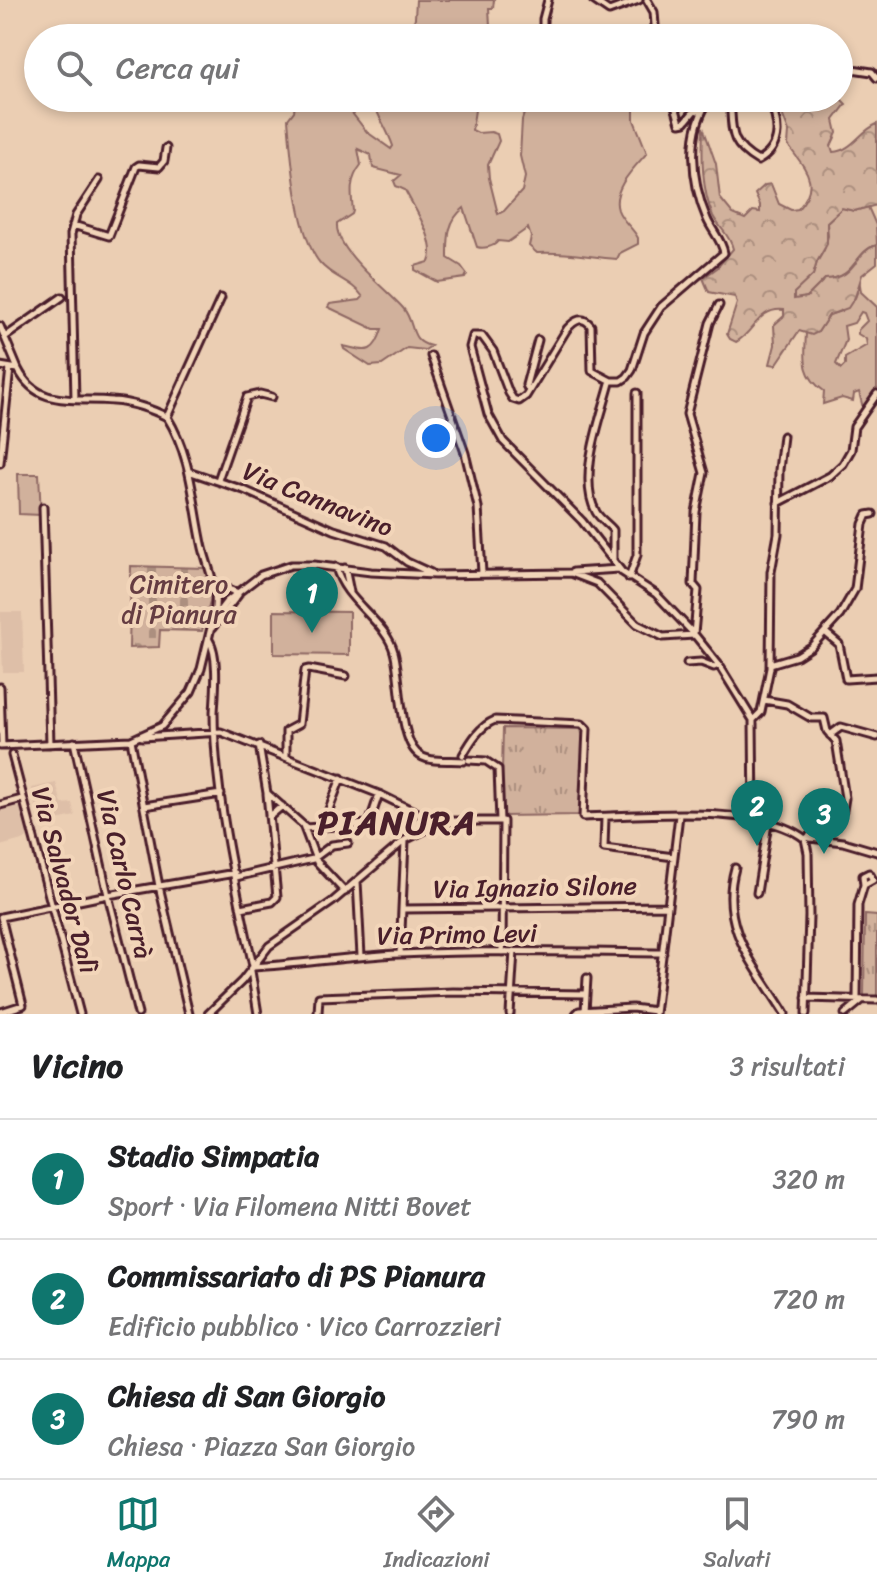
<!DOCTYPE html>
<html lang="it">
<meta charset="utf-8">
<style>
:root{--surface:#fff;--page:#f2f2f2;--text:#202124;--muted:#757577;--line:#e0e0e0;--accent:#0f766e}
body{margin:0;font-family:Sriracha,sans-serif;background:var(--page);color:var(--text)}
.you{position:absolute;left:436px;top:438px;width:28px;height:28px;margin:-20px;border:6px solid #fff;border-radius:50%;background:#1a73e8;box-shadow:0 0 0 12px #1a73e833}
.badge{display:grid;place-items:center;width:52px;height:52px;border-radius:50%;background:var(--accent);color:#fff;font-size:26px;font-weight:700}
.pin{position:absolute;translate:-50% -66px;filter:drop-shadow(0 2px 4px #0008)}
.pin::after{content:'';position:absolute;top:42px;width:28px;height:24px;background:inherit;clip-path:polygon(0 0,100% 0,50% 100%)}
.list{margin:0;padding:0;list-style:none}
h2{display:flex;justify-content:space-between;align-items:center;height:104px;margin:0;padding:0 32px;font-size:34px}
h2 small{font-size:26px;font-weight:400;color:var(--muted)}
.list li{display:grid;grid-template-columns:52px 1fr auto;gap:24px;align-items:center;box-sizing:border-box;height:120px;padding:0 32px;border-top:2px solid var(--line)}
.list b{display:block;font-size:30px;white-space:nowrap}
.list p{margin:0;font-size:26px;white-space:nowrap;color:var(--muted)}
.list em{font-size:26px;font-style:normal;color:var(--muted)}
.icon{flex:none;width:44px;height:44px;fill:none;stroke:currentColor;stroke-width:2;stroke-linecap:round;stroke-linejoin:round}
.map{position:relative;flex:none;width:877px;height:1014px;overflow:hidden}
.search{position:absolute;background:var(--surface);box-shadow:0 4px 12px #0003;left:24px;right:24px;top:24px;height:88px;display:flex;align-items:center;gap:20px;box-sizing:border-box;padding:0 28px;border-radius:44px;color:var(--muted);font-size:30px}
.sheet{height:464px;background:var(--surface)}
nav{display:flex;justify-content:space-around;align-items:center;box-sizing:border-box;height:112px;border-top:2px solid var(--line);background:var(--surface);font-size:22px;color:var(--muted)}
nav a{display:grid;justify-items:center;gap:4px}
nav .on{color:var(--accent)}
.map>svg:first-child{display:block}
.built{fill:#debfa8}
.grass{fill:#d1b19c;stroke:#8e6864;stroke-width:2;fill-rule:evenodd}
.forest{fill:url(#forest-crowns);stroke:#8e6864;stroke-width:2}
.cemetery{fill:url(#cemetery-stones);stroke:#8e6864;stroke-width:2}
.park{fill:url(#park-tufts);stroke:#8e6864;stroke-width:2}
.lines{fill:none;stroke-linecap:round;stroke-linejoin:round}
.minor-casing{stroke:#4a1f2b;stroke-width:11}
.minor{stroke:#f2d5b9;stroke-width:5}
.labels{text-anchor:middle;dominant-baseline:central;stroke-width:8;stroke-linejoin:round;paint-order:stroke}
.street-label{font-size:26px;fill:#4a1f2b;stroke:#f2d5b9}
.park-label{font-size:26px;fill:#653c42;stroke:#f2d5b9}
.district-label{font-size:34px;font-weight:bold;letter-spacing:2px;fill:#4a1f2b;stroke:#f2d5b9}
</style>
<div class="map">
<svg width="877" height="1014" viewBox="0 0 877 1014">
<defs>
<pattern id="forest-crowns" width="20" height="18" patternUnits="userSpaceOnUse" patternTransform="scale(2)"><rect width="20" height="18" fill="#d1b19c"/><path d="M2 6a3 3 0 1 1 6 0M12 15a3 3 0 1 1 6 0" fill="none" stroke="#ac8f7f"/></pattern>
<pattern id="cemetery-stones" width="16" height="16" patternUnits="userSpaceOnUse" patternTransform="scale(2)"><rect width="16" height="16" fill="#d1b19c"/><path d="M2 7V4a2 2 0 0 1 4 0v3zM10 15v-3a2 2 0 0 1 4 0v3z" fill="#ac8f7f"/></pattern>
<pattern id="park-tufts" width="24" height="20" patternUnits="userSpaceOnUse" patternTransform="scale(2)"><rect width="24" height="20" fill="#d1b19c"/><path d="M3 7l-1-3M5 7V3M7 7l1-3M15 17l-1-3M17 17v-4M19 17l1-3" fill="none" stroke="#ac8f7f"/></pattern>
</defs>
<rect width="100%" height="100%" fill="#ebceb3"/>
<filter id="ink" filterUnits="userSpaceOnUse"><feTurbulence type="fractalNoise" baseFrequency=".0125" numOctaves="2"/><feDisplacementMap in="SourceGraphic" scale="16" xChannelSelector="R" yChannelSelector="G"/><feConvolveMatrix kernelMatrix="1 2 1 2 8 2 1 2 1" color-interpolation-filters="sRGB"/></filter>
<g filter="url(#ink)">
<path class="built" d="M 0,612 L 22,612 L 24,672 L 3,672 Z
M 56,783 L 62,804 L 72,803 L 75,816 L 47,822 L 45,818 L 39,819 L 32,788 Z
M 20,804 L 29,838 L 0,846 L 0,810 Z"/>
<path class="grass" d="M 416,0 L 494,0 L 493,8 L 489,8 L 490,26 L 487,38 L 407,38 L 415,18 Z
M 296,98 L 340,98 L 367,132 L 391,149 L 393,146 C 387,128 377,116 372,98 L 473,98 L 475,110 L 472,130 L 478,133 L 491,132 L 497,134 L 499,141 L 488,165 L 489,178 L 498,214 L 504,211 L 522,191 L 525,177 L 520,156 L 522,120 L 529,98 L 634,98 L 634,120 L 647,153 C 635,167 611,189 618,210 C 622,221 633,228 638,238 L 638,244 L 620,253 L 617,259 C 589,257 565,251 537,253 L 529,246 L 531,237 L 528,228 L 508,242 L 498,241 C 494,247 483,249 477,247 L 464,208 C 447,221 448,238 448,258 L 461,266 L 467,274 L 465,278 L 437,282 L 415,270 L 415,266 L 429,262 C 438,242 414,208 405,190 L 396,186 L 394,181 L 401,175 L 373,168 L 371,155 L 358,149 L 361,165 C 349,180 351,193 353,211 L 352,214 L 337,224 C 335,250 386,289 403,308 C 416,323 408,341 431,346 L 425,350 L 407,348 L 382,365 L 370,366 L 344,349 L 343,346 C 364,350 373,358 382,329 L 374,329 L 328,307 L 330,304 L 360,300 L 363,297 C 352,281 333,278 320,263 C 297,236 291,155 288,119 L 294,111 Z
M 868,207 L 876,225 L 877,245 C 854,250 857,279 825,279 L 807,297 L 794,300 L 793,293 L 813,275 L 817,262 L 824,250 L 828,236 L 827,222 L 842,208 L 854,211 Z
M 860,285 L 861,292 L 877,307 L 877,388 L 863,408 L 859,392 L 854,394 L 853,401 L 842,398 L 823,404 L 824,391 C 801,375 805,358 806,332 L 818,332 L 829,315 L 841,311 L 855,298 ZM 861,312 L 864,313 L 867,321 L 858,330 L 858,334 L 866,339 L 867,345 L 845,358 L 845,365 L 841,369 L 836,364 L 846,340 L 844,326 L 854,323 Z
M 18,474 L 39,474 L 41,515 L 19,514 Z
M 274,611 L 349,612 L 349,655 L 274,654 Z"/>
<path class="forest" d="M 776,98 L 841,99 L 846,104 L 834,120 L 837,133 L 831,146 L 833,152 C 852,151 860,131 877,124 L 877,205 L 854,211 L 842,208 L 827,222 L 827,244 L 817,262 L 813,275 L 794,293 L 794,299 L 807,297 L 825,279 C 857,279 853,252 877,245 L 877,263 L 862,275 L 855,297 L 848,308 L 829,315 L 818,332 L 812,335 L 799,331 L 776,365 L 770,364 L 775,345 L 774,325 L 784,316 L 784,310 C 758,307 754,333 736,342 L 730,339 L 727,334 L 737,303 L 735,297 L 709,292 L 703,278 L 717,268 L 733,249 C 730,235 719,228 713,216 C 701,189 702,155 703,127 L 716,164 L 720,198 L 733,214 L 745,219 L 753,211 L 760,212 L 760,205 L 755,194 L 765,185 L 771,184 L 779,204 L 791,210 L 798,209 C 822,182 804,168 788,145 L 789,132 Z"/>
<path class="cemetery" d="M 131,566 L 205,568 L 212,594 L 202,631 L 160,630 L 159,647 L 129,648 Z"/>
<path class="park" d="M 503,728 L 583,729 L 580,815 L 501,816 Z
M 865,915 L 877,916 L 877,996 L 864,997 Z"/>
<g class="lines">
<defs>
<path id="minor" d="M 593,0 L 609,11 L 639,0
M 647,0 L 654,12 L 656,38
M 543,38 L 543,19 L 548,0
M 839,56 L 852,69 L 872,72 L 877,78
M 666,98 L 675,106 L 680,123 L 685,122 L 695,110 L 701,112
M 711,98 C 685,130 692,184 707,219 C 712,231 722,240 724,253 L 661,307 L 644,333 L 632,370 L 627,377 L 621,381 L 611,381 L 592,371 L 591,326 C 583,315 575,320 567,329 L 526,396 L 519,401 L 513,399 L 509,393 L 493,351 L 482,336 L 473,336 L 470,347 L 488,414 L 503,441 L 582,521 L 622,572 L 656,594 L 694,634 L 719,665 L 753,720 L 754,819
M 730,98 C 733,129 727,143 758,161 C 785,146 778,121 769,98
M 73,225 L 109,236 L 136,167 L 139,165 L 159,167 L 164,161 L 166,148
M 0,326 L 18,369
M 5,337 L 62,297
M 431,356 L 465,453 L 478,507 L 482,573
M 0,366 L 18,369 C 38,409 75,397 113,401 C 130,402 152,409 167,417 C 192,457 193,504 203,548 C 209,572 219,589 214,614
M 610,383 C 601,418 577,477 596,512 C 600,519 608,524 613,530 L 613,560
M 529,391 L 526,385 L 538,340
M 75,399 L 71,234 L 76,215 L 99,180
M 167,417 L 221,298
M 0,463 L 10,368
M 191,472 L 244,490 L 334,530 L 386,546 L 407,562 L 431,573
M 218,480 L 247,397 L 260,394 L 272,397
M 778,503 L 830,476 L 843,464 L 851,450 L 854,427 L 877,394
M 43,507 L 50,744
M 336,567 C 344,601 386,621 394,652 C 401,676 399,737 417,753 C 428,764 449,759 464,761
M 345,568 L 350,592
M 573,572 L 619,569
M 629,578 L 637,555 L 637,393
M 214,583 L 236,592
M 212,628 L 238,595
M 826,633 L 839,644 L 846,679 L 877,677
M 694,634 L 698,590 L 693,584 L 696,512 L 704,473 L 687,414 L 710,323 L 719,305
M 209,640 C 219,655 215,694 214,712 C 214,791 236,888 253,966
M 687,663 L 701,662 L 714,667 L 719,665
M 770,664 L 797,656 L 811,647 L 840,615 L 855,589 L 863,524 L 867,515 L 873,514
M 0,687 L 2,746
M 764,700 L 787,704 L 811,718 L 824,718 L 827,731 L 836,741 L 845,798 L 843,810 L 835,819 L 805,839
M 753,720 L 761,712 L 770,668 L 771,572 L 778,534 L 779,470 L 783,436
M 830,735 L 841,727 L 877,737
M 142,737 L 221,732 L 379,794 L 438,823
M 131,740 L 159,886 L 189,1014
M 74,742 L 108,895 L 138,1014
M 259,745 L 267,793 L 303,825 L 317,862 L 345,892
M 0,746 L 131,740 L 162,726 L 191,692 L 201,669 L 213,619 L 226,602 L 261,575 L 291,565 L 314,565 L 371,572 L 435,575 L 571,573 L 597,583 L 637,624 L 663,637 L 694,635
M 12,755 L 80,1014
M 463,755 C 471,741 480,726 495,720 L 582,724 L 587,729 L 583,817 C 640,816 760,803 805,839
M 286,756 L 286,731 L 299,724 L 305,670 L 309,669 L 346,676
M 469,760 L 486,761 L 498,769 L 500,821
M 0,805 L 22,799
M 144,806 L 221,794
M 269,817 L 282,806
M 605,817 L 604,848 L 674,857
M 323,825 L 341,778
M 304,828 L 369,824 L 379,794
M 810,838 L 843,842 L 877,852
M 805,839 L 808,853 L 809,916 L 806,1014
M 735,868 C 718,928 756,966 785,1014
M 236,877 L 313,859 L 332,845 L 348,843
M 357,881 L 361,956
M 757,893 L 768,823
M 241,908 L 272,902 L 277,897 L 267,794
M 403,909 L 668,906
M 400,954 L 405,841
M 254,967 C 303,964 351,956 400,954 C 488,950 575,952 663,953
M 251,971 L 258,1014
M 806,998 L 877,1000
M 857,999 L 858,905 L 864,885 L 863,876 L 869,873 L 873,880 L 864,885
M 585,1011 L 587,978
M 1,1012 L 23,1005 L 1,917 L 108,895 L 235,873
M 318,1013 L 319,997 L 453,992 L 586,994
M 208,1014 L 242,981 L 269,946 L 332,902 L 405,840 L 443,821 L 503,821 L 502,952
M 510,1014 L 514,951
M 576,1014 L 579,1011 L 632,1008 L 655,1011
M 655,1014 L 679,815
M 845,1014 L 862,1000"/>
</defs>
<use href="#minor" class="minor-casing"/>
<use href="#minor" class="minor"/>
</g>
</g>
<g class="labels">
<g class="street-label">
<text transform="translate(318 499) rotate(22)">Via Cannavino</text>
<text transform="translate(125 874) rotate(77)">Via Carlo Carrà</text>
<text transform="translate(65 880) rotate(75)">Via Salvador Dalì</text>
<text transform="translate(535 887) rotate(-1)">Via Ignazio Silone</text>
<text transform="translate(457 934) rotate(-1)">Via Primo Levi</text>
</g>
<g class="park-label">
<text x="179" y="584">Cimitero<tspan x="179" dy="30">di Pianura</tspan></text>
</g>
<g class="district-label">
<text x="397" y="823">PIANURA</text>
</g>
</g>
</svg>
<div class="you"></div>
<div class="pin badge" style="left:312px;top:633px">1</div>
<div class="pin badge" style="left:757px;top:846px">2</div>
<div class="pin badge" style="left:824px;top:854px">3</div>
<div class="search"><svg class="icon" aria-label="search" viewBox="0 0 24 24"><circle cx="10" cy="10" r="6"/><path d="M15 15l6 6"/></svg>Cerca qui</div>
</div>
<section class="sheet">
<h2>Vicino<small>3 risultati</small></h2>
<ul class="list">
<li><span class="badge">1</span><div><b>Stadio Simpatia</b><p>Sport · Via Filomena Nitti Bovet</p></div><em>320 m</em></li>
<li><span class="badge">2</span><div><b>Commissariato di PS Pianura</b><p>Edificio pubblico · Vico Carrozzieri</p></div><em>720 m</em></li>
<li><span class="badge">3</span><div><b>Chiesa di San Giorgio</b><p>Chiesa · Piazza San Giorgio</p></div><em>790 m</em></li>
</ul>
</section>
<nav>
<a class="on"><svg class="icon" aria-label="map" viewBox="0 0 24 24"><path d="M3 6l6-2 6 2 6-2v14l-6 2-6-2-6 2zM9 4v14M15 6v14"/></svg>Mappa</a>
<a><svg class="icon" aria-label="directions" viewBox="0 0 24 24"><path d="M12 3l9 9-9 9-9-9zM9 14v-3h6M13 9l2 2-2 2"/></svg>Indicazioni</a>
<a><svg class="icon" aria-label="saved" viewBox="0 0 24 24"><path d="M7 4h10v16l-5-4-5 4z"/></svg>Salvati</a>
</nav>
